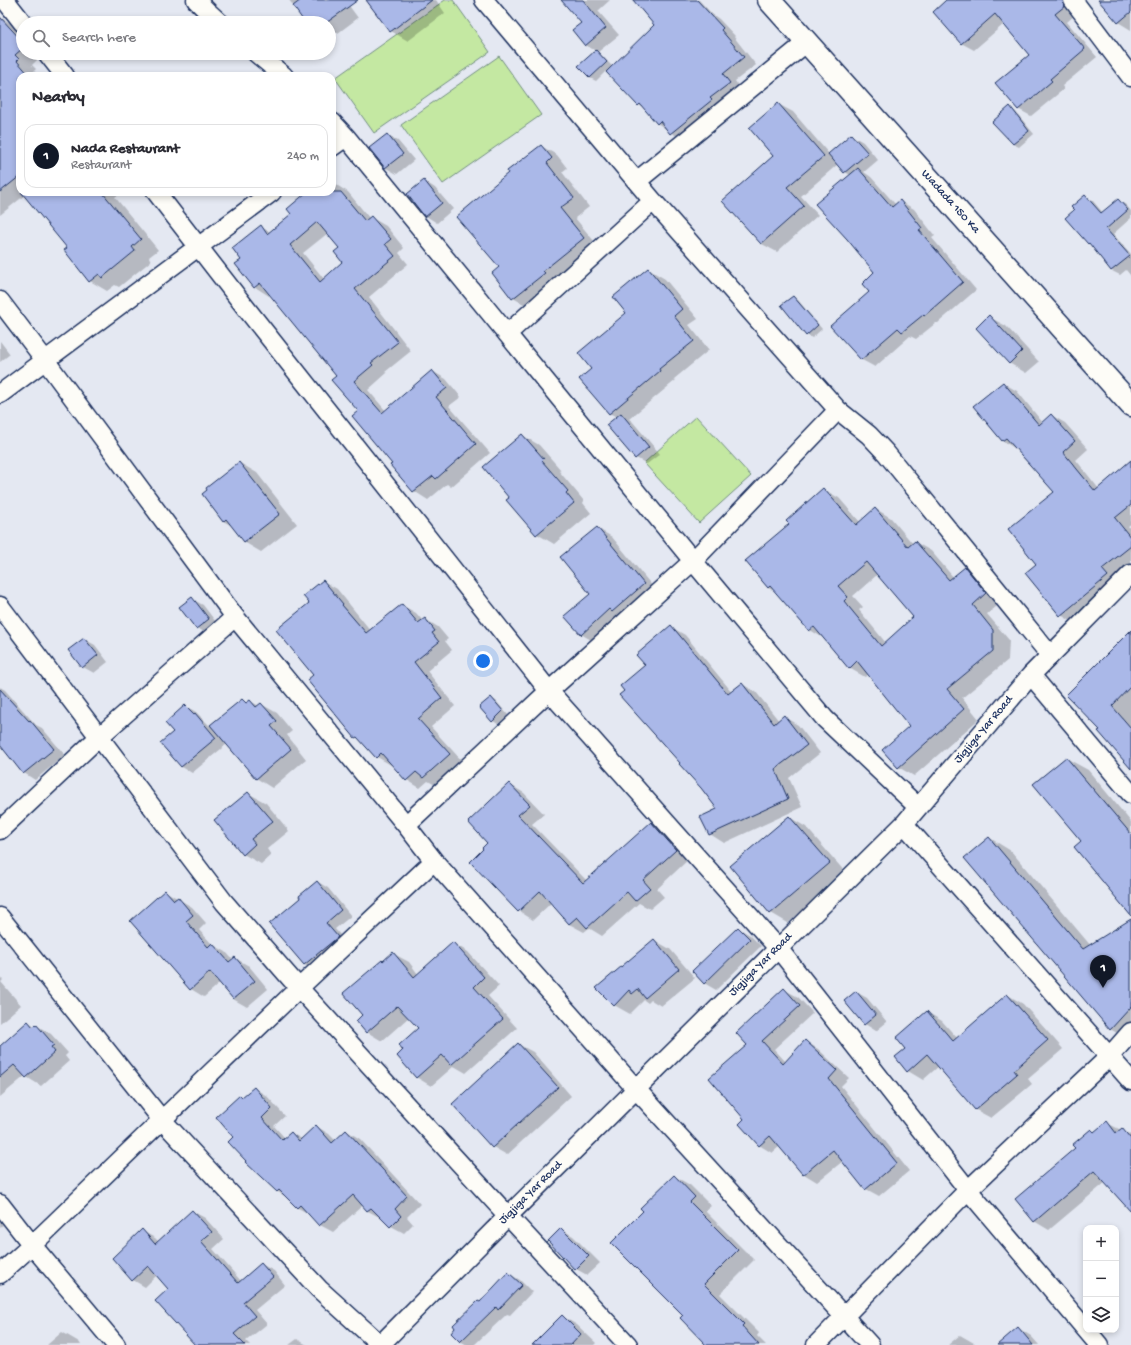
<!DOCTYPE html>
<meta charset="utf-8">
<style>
:root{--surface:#fff;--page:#f7f7f7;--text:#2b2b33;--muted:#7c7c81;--line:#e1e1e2;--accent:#111827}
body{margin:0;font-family:"Gochi Hand",sans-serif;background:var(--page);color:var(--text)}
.controls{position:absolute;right:12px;bottom:12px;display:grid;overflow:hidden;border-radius:8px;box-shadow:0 2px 6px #0003}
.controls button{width:36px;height:36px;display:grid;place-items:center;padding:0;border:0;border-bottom:1px solid var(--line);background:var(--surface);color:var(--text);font:20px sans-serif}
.you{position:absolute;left:483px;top:661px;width:14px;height:14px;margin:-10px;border:3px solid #fff;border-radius:50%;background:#1a73e8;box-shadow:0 0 0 6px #1a73e833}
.badge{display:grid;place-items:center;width:26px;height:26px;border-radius:50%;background:var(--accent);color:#fff;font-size:13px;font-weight:700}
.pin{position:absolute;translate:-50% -33px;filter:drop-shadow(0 1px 2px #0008)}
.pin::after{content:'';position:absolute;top:21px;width:14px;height:12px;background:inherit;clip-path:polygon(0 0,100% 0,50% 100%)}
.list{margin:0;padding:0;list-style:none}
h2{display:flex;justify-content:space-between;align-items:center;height:52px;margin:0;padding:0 16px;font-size:17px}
h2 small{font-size:13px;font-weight:400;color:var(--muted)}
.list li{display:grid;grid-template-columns:26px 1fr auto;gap:12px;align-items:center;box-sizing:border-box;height:64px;margin:0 8px 8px;padding:0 8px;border:1px solid var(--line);border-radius:12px}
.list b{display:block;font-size:15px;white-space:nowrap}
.list p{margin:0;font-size:13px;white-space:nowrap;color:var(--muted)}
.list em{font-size:13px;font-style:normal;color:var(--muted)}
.icon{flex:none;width:22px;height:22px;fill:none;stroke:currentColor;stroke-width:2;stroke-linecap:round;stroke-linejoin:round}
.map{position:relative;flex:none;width:1131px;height:1345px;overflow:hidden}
.search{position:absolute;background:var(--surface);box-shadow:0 2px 6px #0003;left:16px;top:16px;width:320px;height:44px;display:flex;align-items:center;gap:10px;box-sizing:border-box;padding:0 14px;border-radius:22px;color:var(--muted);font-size:15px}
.panel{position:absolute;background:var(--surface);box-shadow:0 2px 6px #0003;left:16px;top:72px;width:320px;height:124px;border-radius:12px}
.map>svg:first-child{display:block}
.green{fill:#c4e8a2;stroke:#708c80}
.shadow{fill:#0003;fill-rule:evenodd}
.building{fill:#aab8e8;stroke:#1b2f5e;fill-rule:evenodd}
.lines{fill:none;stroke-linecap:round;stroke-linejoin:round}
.minor-casing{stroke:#1b2f5e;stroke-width:21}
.tertiary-casing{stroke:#1b2f5e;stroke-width:25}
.minor{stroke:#fdfcf7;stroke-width:18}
.tertiary{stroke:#fdfcf7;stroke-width:22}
.labels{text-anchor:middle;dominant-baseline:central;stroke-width:3;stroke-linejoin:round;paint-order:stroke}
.street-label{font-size:12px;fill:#1b2f5e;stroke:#fdfcf7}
</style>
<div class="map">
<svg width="1131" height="1345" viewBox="0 0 1131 1345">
<rect width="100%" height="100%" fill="#e4e8f2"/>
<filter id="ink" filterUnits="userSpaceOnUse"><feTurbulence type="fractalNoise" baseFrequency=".025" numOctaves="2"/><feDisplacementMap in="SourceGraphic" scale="8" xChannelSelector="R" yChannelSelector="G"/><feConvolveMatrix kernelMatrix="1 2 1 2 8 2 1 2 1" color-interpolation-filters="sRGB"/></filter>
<g filter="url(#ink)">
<path class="green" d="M 445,0 L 453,0 L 490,52 L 374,133 L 335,78 Z
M 499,56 L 541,115 L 443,184 L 401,125 Z
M 696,416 L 751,476 L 699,523 L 644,463 Z"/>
<path class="shadow" d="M 289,0 L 345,0 L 358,18 L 338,33 L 337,32 L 329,37 L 329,23 L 306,23 Z
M 367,0 L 436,0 L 445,13 L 408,41 L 391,31 Z
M 562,0 L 610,0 L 598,11 L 619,35 L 598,52 L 613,67 L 656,25 L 634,0 L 699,0 L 712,14 L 719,19 L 735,36 L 734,37 L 756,65 L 735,81 L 742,91 L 684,141 L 657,123 L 645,108 L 639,105 L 606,71 L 596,81 L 590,78 L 580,66 L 596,51 L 585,45 L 582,23 Z
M 948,0 L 1064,0 L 1076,14 L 1067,22 L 1097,57 L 1062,86 L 1064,89 L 1031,116 L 1018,109 L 1030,55 L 1004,24 L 974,50 L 961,43 Z
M 1099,0 L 1131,0 L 1131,30 L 1118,22 Z
M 0,17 L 15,26 L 23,35 L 23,53 L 40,53 L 42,55 L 32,65 L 36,69 L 34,71 L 38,76 L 20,76 L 20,192 L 116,192 L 118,195 L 115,197 L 158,250 L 149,257 L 151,261 L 119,287 L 115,285 L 107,291 L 90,281 L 65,251 L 68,248 L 25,195 L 0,215 Z
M 778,104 L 793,112 L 829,154 L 851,135 L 863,142 L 878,160 L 864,172 L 871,177 L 896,205 L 900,201 L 914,209 L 935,236 L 932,238 L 976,290 L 938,323 L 936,323 L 916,339 L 910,336 L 875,367 L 862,360 L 832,326 L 870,292 L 876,272 L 850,175 L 845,172 L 838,164 L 801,196 L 818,215 L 777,252 L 762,244 L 724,201 L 774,156 Z
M 1010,108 L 1015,111 L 1034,134 L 1019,147 L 1013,144 Z
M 387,135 L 398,141 L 414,160 L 397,174 L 386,168 L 370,149 Z
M 541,146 L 557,155 L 567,168 L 562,172 L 589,207 L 575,218 L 599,247 L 529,307 L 513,298 L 500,267 Z
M 424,181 L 435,188 L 453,209 L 437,223 L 426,216 Z
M 333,183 L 348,192 L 370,219 L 372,218 L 386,226 L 404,248 L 399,253 L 408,264 L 369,297 L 411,351 L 385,372 L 387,373 L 368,390 L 386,411 L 432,371 L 446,379 L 461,397 L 449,406 L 490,453 L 451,487 L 447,484 L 428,500 L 414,491 L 393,464 L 337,376 L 270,294 L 269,296 L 255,287 L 242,260 L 261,227 L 270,232 L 292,214 L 309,192 L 332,192 L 332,184 ZM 328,233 L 340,248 L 344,262 L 324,279 L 303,253 Z
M 1085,196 L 1093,201 L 1103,213 L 1118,200 L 1126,205 L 1131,211 L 1131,218 L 1113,234 L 1131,254 L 1131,276 L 1126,270 L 1120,275 L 1112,271 L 1091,244 L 1088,243 L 1075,210 Z
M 648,269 L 665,279 L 698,319 L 689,325 L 709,350 L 674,379 L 676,380 L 629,419 L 632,421 L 660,454 L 647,464 L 636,458 L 617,417 L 609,413 L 592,369 L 627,313 Z
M 793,297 L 798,300 L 822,329 L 812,338 L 807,335 Z
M 989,317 L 1006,326 L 1039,362 L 1026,373 L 1009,363 Z
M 0,341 L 10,354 L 0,362 Z
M 1003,383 L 1017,391 L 1043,423 L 1051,415 L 1065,423 L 1088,449 L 1076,460 L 1099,489 L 1131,468 L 1131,524 L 1128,526 L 1131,530 L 1131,565 L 1115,577 L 1074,623 L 1061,615 L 1038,564 L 1056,492 L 1016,449 L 1003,441 L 975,406 Z
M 522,435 L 539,445 L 561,470 L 559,471 L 584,501 L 583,503 L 591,513 L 554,544 L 537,534 L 511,498 Z
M 240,463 L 257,473 L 297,524 L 261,552 L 244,542 L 232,526 L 223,521 Z
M 823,489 L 839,498 L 860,522 L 876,509 L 891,518 L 913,544 L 915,542 L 931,551 L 954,578 L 965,568 L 981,577 L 1001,603 L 987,614 L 1009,640 L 1008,660 L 962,698 L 979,719 L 914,776 L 898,767 L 911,727 L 869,674 L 865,677 L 849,668 L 825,639 L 810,630 L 777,592 L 768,588 L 790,524 ZM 878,574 L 915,617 L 886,643 L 859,610 L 863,607 L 853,596 Z
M 597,528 L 612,537 L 658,593 L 596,643 L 581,634 L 591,594 Z
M 323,581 L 337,589 L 371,631 L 402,605 L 416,613 L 423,621 L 425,619 L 438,627 L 448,639 L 445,641 L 452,650 L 427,671 L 455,706 L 431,727 L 463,762 L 437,786 L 428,781 L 420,788 L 407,780 L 392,764 L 391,765 L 377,757 L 362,741 L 356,737 L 309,680 L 315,675 L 310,603 Z
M 192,599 L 203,605 L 219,626 L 208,634 L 197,628 Z
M 671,627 L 685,635 L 732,692 L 742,684 L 756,692 L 779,721 L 784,717 L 798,725 L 820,753 L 789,778 L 802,807 L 724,843 L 710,834 L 719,810 L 647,665 Z
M 1131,631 L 1131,767 L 1100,731 Z
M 84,639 L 95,645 L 108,662 L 94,673 L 83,667 Z
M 0,687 L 5,690 L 36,725 L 42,728 L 65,755 L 35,780 L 24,773 L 0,742 Z
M 491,698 L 496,701 L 508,715 L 498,724 L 493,721 Z
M 242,700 L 247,703 L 250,701 L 259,706 L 261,704 L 277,713 L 292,731 L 287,735 L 306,759 L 272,788 L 256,778 L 227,744 L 192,773 L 182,767 L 162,743 L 174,732 L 186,706 L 196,712 L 210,726 Z
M 1066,758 L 1088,770 L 1131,822 L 1131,914 L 1082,841 Z
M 509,784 L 524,793 L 544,814 L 532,824 L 587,881 L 651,823 L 666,832 L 690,858 L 657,889 L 664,897 L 650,909 L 639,903 L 602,936 L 589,928 L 584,932 L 569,924 L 551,903 L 533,920 L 519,911 L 485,849 L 488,843 Z
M 248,793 L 266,803 L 289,831 L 267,849 L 271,855 L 261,864 L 243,854 Z
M 789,817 L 806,827 L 846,873 L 788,923 L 771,913 Z
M 990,838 L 1011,851 L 1091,946 L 1131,920 L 1131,1041 L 1110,1029 Z
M 318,882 L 328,888 L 351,916 L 335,929 L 347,943 L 315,971 L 305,965 L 270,924 Z
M 165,891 L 192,907 L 206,923 L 199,930 L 212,944 L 226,952 L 233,960 L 235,958 L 249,966 L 268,989 L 247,1007 L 233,999 L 220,983 L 204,997 L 191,989 Z
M 738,928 L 750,935 L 761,946 L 716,990 L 704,983 Z
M 654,940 L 670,949 L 695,978 L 661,1006 L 651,1000 L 648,1003 L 644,1000 L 630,1014 L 614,1005 Z
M 453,943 L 468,952 L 499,986 L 488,996 L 517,1028 L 466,1073 L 454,1066 L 431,1086 L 416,1077 L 404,1050 L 420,1028 L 409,1017 L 382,1041 L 367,1032 L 363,1015 L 383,962 L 394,954 L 409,962 L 418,974 Z
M 0,977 L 3,980 L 1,982 L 21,1005 L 0,1023 Z
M 785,990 L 798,997 L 813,1013 L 774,1049 L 786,1062 L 805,1041 L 818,1049 L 849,1078 L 841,1086 L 909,1171 L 879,1196 L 866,1189 L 843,1161 L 817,1182 L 804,1174 L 780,1146 L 772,1153 L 759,1145 L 746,1119 L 748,1045 Z
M 856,992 L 867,998 L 887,1022 L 876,1031 L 865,1024 L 845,1001 Z
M 1008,995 L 1023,1004 L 1063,1049 L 1028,1079 L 1032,1084 L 991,1118 L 976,1110 L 939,1066 L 923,1080 L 908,1071 L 906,1049 L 927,1012 L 942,1021 L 958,1039 Z
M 28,1022 L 35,1026 L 36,1025 L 51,1034 L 68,1053 L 65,1056 L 69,1061 L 41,1086 L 25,1076 L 0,1097 L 0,1047 Z
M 518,1044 L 533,1052 L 571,1096 L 507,1155 L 493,1147 Z
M 254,1088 L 267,1096 L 285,1116 L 274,1126 L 285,1138 L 291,1133 L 302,1139 L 316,1126 L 329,1134 L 336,1141 L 347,1131 L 360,1139 L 420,1204 L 407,1217 L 413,1224 L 404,1233 L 391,1226 L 382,1217 L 381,1218 L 368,1211 L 363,1205 L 333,1232 L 320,1225 L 311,1215 L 298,1208 L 288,1198 L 278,1192 L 247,1162 L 248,1161 L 235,1137 L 241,1096 L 242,1097 Z
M 1107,1123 L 1131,1135 L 1131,1211 L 1106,1182 L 1049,1230 L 1034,1221 Z
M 674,1176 L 690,1185 L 711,1206 L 705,1211 L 754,1260 L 720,1294 L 759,1333 L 757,1336 L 766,1345 L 708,1345 L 685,1315 L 645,1211 Z
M 192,1211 L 205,1218 L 224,1239 L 213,1249 L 241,1281 L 261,1264 L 274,1271 L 285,1285 L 255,1310 L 267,1324 L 246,1341 L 250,1345 L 196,1345 L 169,1289 L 157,1275 L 145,1287 L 133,1280 L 142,1231 L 155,1238 L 159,1242 Z
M 0,1221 L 3,1225 L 0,1227 Z
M 561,1229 L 573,1236 L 600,1263 L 587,1275 L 576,1269 Z
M 508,1273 L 520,1280 L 532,1292 L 510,1315 L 507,1314 L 474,1345 L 467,1345 L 460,1341 Z
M 562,1316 L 577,1325 L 596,1343 L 594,1345 L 533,1345 Z
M 1018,1328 L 1031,1336 L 1039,1345 L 998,1345 Z
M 62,1332 L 79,1342 L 81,1345 L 47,1345 Z
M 960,1335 L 974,1343 L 975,1345 L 948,1345 Z
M 297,1339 L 307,1345 L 289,1345 Z"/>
<path class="building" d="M 301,0 L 358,0 L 326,23 L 305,23 L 293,6 Z
M 366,0 L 432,0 L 390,32 Z
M 561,0 L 583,0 L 606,28 L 585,46 L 572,30 L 581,23 Z
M 633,0 L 697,0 L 723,28 L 721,30 L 744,57 L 723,74 L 730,83 L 710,98 L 712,100 L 670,134 L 660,121 L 657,124 L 640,104 L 638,106 L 606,72 L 654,25 Z
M 946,0 L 1063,0 L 1065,6 L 1055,14 L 1085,49 L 1050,79 L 1052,81 L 1018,110 L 995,83 L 1029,55 L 995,14 L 961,44 L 933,12 Z
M 1098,0 L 1131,0 L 1131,12 L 1118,23 Z
M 0,17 L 23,42 L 23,48 L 15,55 L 19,59 L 17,61 L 30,76 L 20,76 L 20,176 L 0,192 Z
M 596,50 L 607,62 L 590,78 L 578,66 Z
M 778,103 L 824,156 L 787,187 L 804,206 L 761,244 L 722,201 L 773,156 L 749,128 Z
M 1010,106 L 1029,131 L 1013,144 L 992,122 Z
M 387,134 L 403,154 L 385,168 L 369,148 Z
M 851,134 L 868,153 L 844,173 L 828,154 Z
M 541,145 L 552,158 L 547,163 L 574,198 L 560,208 L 584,238 L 543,271 L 545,273 L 512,299 L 492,273 L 499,267 L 456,217 L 508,173 L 507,171 Z
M 858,168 L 892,207 L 900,200 L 922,228 L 919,230 L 963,282 L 924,316 L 923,315 L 902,332 L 898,328 L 861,360 L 830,326 L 869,292 L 862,284 L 874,272 L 847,239 L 815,204 Z
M 424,180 L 442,203 L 425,217 L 407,194 Z
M 21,192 L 102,192 L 141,239 L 132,247 L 135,251 L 102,278 L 99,274 L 89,282 L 64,250 L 67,248 Z
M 307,192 L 341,192 L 365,221 L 371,216 L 391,239 L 385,244 L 395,256 L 355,289 L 398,342 L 371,363 L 373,365 L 354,381 L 382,413 L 432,370 L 447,388 L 436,397 L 476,444 L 436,479 L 433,476 L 413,492 L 390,465 L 392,464 L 352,416 L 358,411 L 331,380 L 336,376 L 260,283 L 254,288 L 235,264 L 241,260 L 232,248 L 261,225 L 267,234 L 291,214 L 287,209 ZM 317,222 L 339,248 L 334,252 L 342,262 L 320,282 L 290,245 Z
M 1085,195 L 1101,213 L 1118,199 L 1128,210 L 1106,229 L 1130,256 L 1111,271 L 1089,243 L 1088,244 L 1065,218 L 1074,210 L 1071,207 Z
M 648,268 L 682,309 L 674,316 L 694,341 L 659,369 L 660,371 L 609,414 L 579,379 L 591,369 L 578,353 L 626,313 L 613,297 Z
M 793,296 L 818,325 L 806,336 L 781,305 Z
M 989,315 L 1022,351 L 1009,364 L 976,328 Z
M 1003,382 L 1039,425 L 1051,414 L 1075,441 L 1063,452 L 1095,491 L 1131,460 L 1131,505 L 1115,518 L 1131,538 L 1131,546 L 1102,569 L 1108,576 L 1060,616 L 1025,573 L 1036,564 L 1008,529 L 1054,492 L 1006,438 L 1002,441 L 973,406 Z
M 621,413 L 649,447 L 635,459 L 606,425 Z
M 522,434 L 544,459 L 542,461 L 568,491 L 566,493 L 574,503 L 536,535 L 506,500 L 509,498 L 483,467 Z
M 239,462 L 280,514 L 244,542 L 226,519 L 223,522 L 202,494 L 207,490 L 206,488 Z
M 823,488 L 856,525 L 875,508 L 908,547 L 915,541 L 949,580 L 965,567 L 986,593 L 973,605 L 993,630 L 993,651 L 947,689 L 964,709 L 898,768 L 882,750 L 909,726 L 857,661 L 849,669 L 814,627 L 809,631 L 770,586 L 768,588 L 745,561 L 789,524 L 786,521 ZM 866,562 L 913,617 L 881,646 L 844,601 L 848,597 L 838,586 Z
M 597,527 L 644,584 L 612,612 L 609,609 L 581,635 L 564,616 L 590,594 L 560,557 Z
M 323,580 L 343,604 L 342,605 L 366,633 L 402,604 L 418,623 L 425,618 L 435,631 L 432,633 L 439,642 L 414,662 L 442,698 L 418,719 L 450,754 L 423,778 L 416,772 L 406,781 L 381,753 L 376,758 L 357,737 L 355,738 L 307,680 L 313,675 L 276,630 L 309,603 L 303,596 Z
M 192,597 L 209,619 L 196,629 L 179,607 Z
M 671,625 L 728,694 L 742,683 L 774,724 L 784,715 L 807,745 L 775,769 L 788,799 L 709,835 L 700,817 L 717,809 L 701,788 L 679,764 L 680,763 L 619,695 L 624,691 L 620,686 L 645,665 L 636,655 Z
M 1131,630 L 1131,686 L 1112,706 L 1131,728 L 1131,769 L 1098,731 L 1100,730 L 1066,695 Z
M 84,638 L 98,655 L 82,668 L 68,650 Z
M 0,689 L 29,721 L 30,720 L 54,749 L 23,774 L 0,745 Z
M 491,697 L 503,711 L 492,722 L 479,707 Z
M 242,699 L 246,703 L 250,700 L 256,707 L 261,703 L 277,721 L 271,726 L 291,749 L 256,779 L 210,725 Z
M 185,705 L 194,714 L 195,713 L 216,738 L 181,767 L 160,743 L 173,732 L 165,723 Z
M 1066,757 L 1131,834 L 1131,916 L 1074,847 L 1081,841 L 1033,784 Z
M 509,783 L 530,805 L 518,815 L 583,883 L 651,822 L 676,850 L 643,880 L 650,888 L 635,901 L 627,892 L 587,928 L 577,917 L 569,924 L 540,891 L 518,912 L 470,862 L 483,849 L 482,848 L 487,843 L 468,822 Z
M 248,792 L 273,821 L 251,839 L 255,844 L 243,855 L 214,820 Z
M 789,816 L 830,863 L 770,914 L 730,866 Z
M 989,837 L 1083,949 L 1131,919 L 1131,1007 L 1110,1030 L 964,858 Z
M 317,881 L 341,910 L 326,923 L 338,937 L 304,965 L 269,924 L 300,898 L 299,896 Z
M 165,890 L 174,900 L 178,897 L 193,915 L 186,921 L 208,947 L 212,943 L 229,962 L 235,957 L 255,981 L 233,999 L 210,972 L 190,990 L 130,921 Z
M 738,927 L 750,939 L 704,984 L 692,971 Z
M 654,939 L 679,969 L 645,998 L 638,989 L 632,994 L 629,990 L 614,1006 L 596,988 Z
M 453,942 L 484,977 L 474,987 L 503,1019 L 451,1065 L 442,1055 L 416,1078 L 397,1056 L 403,1050 L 399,1045 L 418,1028 L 397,1006 L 366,1033 L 356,1021 L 362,1015 L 343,993 L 382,960 L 383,961 L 393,952 L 414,977 Z
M 784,988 L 800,1006 L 762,1041 L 783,1064 L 805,1040 L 837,1070 L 829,1079 L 897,1163 L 865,1190 L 833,1150 L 803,1175 L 770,1136 L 759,1146 L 739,1124 L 744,1119 L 709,1078 L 747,1045 L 736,1033 Z
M 856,991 L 876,1015 L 864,1025 L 844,1001 Z
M 1007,994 L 1048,1040 L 1014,1070 L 1017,1074 L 975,1110 L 927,1054 L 907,1072 L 895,1057 L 905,1049 L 896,1038 L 927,1011 L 953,1041 Z
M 28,1021 L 33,1027 L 36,1024 L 54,1045 L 51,1047 L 55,1052 L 26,1078 L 14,1065 L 0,1077 L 0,1046 Z
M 518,1043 L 558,1087 L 492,1148 L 452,1104 Z
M 254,1087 L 272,1108 L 262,1118 L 282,1140 L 291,1132 L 299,1141 L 316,1125 L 332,1143 L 346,1130 L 407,1196 L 395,1209 L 401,1216 L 390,1227 L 371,1208 L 367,1211 L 353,1195 L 319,1226 L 300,1205 L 297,1208 L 279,1190 L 277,1192 L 245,1162 L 246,1161 L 228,1142 L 233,1137 L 216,1117 L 240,1095 L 242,1097 Z
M 1107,1121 L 1116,1133 L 1122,1128 L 1131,1139 L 1131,1212 L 1094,1171 L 1034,1222 L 1015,1199 L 1075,1148 L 1072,1145 L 1091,1129 L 1094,1132 Z
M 674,1175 L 695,1197 L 690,1202 L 738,1250 L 704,1284 L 744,1324 L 742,1326 L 759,1345 L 706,1345 L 680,1318 L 683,1315 L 611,1243 L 643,1211 L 640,1208 Z
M 192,1210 L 212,1232 L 201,1241 L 238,1283 L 261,1263 L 273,1277 L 243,1302 L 255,1316 L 234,1334 L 245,1345 L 195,1345 L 155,1301 L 168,1289 L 148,1266 L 132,1281 L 112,1258 L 142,1229 L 155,1244 Z
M 561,1228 L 589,1256 L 575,1270 L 548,1241 Z
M 508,1272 L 522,1285 L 498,1310 L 496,1307 L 460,1342 L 451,1333 L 455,1328 L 453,1325 L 478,1301 L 480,1302 Z
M 562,1315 L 581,1334 L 571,1345 L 532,1345 Z
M 1018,1327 L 1033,1345 L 997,1345 Z"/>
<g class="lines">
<defs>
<path id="minor" d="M 5,0 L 23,23
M 196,0 L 208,12 L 220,23
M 484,0 L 653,201 L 838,410 L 869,435 L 886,453 L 1050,655
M 1073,0 L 1131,77
M 47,53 L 65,76
M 256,53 L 284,76
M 332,122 L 346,137 L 693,561 L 825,719 L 918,807
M 332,147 L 346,137
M 637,181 L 807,42
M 156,192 L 249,312 L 549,691 L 778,948 L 968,1190 L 1099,1345
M 0,301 L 45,360 L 235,617 L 406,825 L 434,861 L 636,1089 L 870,1345
M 507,334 L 653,201
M 0,394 L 272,192
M 0,606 L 224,902 L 299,988 L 508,1216 L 628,1345
M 1031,675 L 1131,794
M 904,824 L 1131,1081
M 406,825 L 549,691 L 693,561 L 838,410
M 0,830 L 99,737 L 235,617
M 0,917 L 162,1120 L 319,1289 L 381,1345
M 0,1204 L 32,1245 L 116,1345
M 0,1274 L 32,1245 L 299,988 L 434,861
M 380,1345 L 508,1216 L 904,824 L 1031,675 L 1131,574
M 816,1345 L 968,1190 L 1110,1056 L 1131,1032"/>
<path id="tertiary" d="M 769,0 L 1131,405"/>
</defs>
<use href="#minor" class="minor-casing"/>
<use href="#tertiary" class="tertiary-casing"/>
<use href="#minor" class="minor"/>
<use href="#tertiary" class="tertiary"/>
</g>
</g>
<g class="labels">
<g class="street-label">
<text transform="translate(950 202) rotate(48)">Wadada 150 Ka</text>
<text transform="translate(984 730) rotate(-50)">Jigjiga Yar Road</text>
<text transform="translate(761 965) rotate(-45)">Jigjiga Yar Road</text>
<text transform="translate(531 1193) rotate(-45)">Jigjiga Yar Road</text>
</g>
</g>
</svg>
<div class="controls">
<button>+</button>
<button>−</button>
<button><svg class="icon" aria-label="layers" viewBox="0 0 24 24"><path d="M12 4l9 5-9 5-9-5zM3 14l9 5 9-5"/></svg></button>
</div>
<div class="you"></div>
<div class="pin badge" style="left:1103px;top:988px">1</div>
<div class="search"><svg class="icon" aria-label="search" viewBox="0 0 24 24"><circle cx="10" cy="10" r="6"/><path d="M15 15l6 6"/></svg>Search here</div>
<section class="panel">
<h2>Nearby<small></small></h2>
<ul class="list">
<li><span class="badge">1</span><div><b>Nada Restaurant</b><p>Restaurant</p></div><em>240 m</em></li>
</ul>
</section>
</div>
